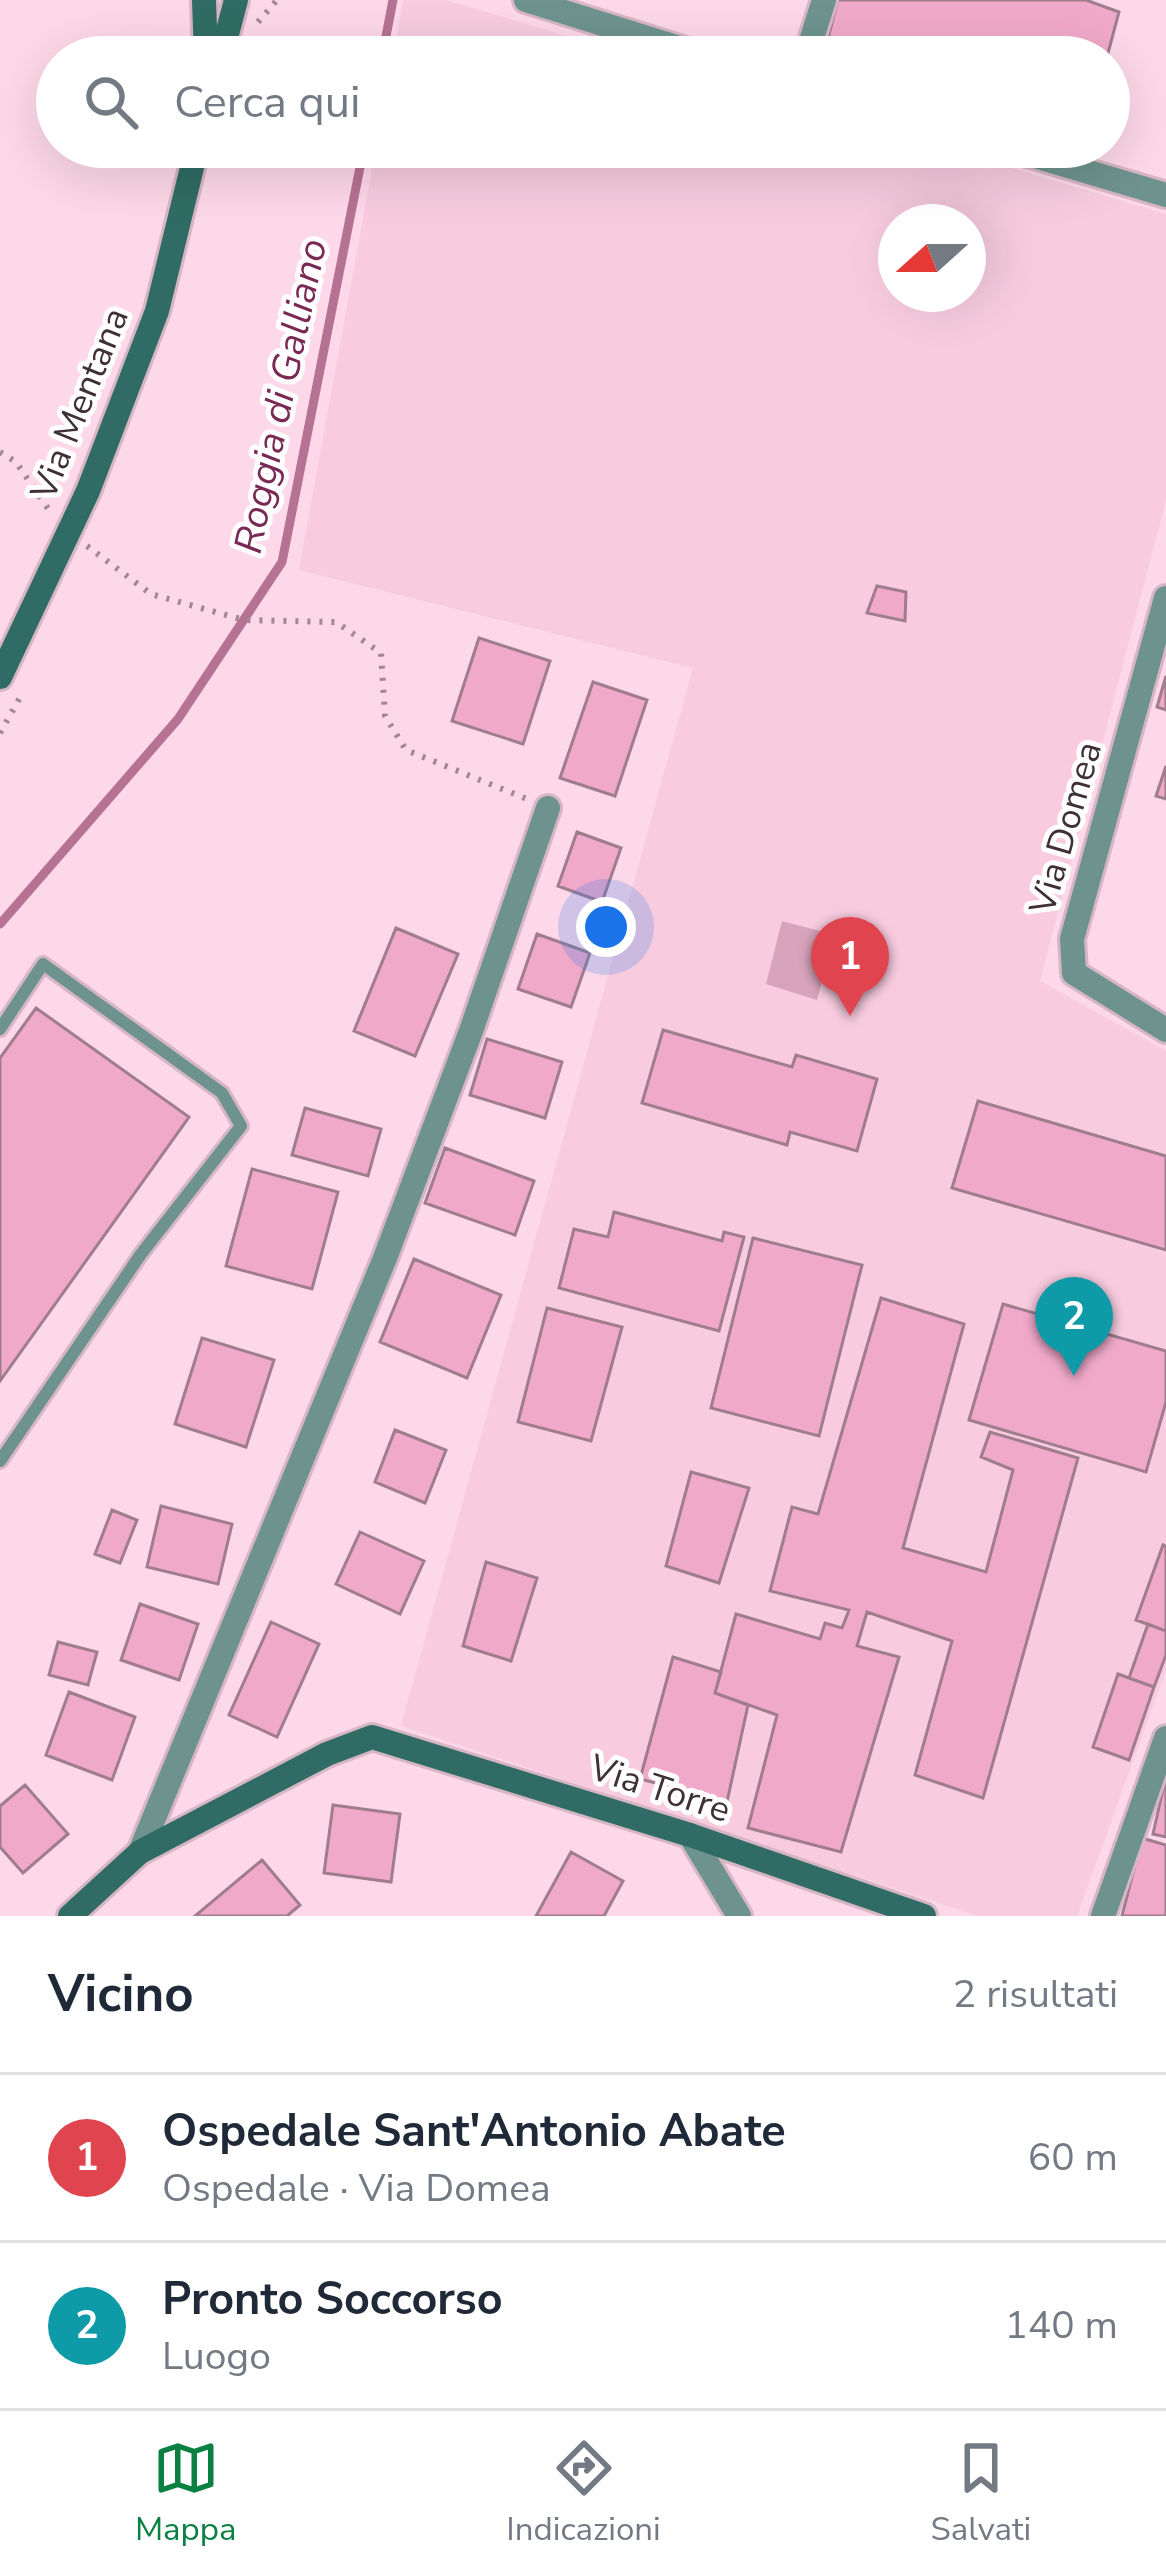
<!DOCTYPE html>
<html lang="it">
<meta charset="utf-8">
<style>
:root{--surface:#fff;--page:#f6f6f7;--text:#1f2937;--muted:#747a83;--line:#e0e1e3;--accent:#0b8043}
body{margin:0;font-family:"Nunito Sans",sans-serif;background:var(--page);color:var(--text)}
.compass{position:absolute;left:878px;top:204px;width:108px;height:108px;border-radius:50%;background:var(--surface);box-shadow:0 12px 48px #0002;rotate:249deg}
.you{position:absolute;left:606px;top:927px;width:42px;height:42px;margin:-30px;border:9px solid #fff;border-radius:50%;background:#1a73e8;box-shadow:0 0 0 18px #1a73e833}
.badge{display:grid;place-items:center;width:78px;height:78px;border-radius:50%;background:var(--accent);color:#fff;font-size:39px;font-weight:700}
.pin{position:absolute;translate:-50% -99px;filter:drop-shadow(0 3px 6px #0008)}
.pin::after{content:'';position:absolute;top:63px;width:42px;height:36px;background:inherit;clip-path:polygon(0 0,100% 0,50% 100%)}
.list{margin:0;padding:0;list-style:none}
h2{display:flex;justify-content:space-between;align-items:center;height:156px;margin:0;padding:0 48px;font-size:51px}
h2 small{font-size:39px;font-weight:400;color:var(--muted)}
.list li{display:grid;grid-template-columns:78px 1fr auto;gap:36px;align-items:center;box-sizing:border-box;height:168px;padding:0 48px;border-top:3px solid var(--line)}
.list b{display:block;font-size:45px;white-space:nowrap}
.list p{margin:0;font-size:39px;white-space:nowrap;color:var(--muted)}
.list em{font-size:39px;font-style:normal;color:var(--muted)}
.icon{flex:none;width:66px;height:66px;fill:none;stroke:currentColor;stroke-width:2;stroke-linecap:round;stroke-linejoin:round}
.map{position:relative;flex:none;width:1166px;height:1916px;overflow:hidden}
.search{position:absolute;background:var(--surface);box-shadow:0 12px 48px #0002;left:36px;right:36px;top:36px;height:132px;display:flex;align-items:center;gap:30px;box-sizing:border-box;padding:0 42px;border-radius:66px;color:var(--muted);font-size:45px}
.sheet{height:492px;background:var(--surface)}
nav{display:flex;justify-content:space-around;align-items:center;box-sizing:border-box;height:168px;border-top:3px solid var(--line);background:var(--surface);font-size:33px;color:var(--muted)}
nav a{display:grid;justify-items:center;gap:6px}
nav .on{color:var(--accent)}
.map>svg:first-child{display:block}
.built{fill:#f8cbdf;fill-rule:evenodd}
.green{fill:#d8a4bb}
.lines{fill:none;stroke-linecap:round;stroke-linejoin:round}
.stream{stroke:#b67292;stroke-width:9}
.building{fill:#f1a9ca;stroke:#9f7d8c;stroke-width:3}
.lane-casing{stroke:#d7b6c4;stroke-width:18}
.street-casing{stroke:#d7b6c4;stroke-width:30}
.secondary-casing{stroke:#d7b6c4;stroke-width:30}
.path{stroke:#a18793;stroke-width:6;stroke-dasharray:3 9;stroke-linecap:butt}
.lane{stroke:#6e938e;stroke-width:12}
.street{stroke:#6e938e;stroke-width:24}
.secondary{stroke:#306c65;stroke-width:24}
.labels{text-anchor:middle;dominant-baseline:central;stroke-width:10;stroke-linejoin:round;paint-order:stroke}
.street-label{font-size:36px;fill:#3e3036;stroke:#fff}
.water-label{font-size:39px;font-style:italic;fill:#7a2854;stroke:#fff}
</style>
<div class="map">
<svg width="1166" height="1916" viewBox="0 0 1166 1916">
<rect width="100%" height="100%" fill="#fdd8e8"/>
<path class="built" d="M 403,0 L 446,0 L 638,57 L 393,57 Z
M 376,147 L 941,147 L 1166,214 L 1166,500 L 1040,981 L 1166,1051 L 1166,1670 L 1077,1916 L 978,1916 L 401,1726 L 693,668 L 299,570 ZM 896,222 L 968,222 L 968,294 L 896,294 Z"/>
<path class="green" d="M 782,921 L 835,935 L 817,1000 L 766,984 Z"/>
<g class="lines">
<path class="stream" d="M 382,57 L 393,0
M 0,924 L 178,719 L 282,562 L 364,147"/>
</g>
<path class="building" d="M 838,0 L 1086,0 L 1119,12 L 1107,57 L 823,57 Z
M 877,586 L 906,592 L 905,621 L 867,613 Z
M 479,638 L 550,661 L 523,744 L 452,721 Z
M 1166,676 L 1166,710 L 1157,707 Z
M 593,682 L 647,700 L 615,796 L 560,778 Z
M 1166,766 L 1166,799 L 1156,796 Z
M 577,832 L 621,848 L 602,902 L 558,886 Z
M 396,928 L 458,954 L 415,1056 L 354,1031 Z
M 537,934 L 590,953 L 571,1007 L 518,989 Z
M 36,1008 L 189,1117 L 0,1381 L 0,1058 Z
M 663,1030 L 792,1067 L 796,1055 L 877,1079 L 857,1151 L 790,1132 L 787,1145 L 642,1103 Z
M 487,1039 L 562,1062 L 545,1118 L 470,1095 Z
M 978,1101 L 1166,1156 L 1166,1250 L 952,1188 Z
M 305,1108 L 381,1129 L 368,1176 L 292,1155 Z
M 445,1148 L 534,1181 L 515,1235 L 425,1203 Z
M 252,1169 L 338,1192 L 312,1289 L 226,1266 Z
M 614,1212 L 722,1241 L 724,1232 L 744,1237 L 719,1331 L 559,1288 L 574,1229 L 608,1237 Z
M 753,1238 L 862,1265 L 819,1436 L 711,1408 Z
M 414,1259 L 501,1295 L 467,1378 L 380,1342 Z
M 881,1298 L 964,1324 L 903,1548 L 986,1572 L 1013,1470 L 981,1457 L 990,1432 L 1078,1458 L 983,1798 L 915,1775 L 952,1641 L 867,1612 L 857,1646 L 899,1657 L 841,1852 L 748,1828 L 777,1715 L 715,1693 L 736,1614 L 820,1639 L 825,1623 L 842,1628 L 849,1610 L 770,1591 L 792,1507 L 818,1514 Z
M 1003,1304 L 1166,1351 L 1166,1402 L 1146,1472 L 969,1420 Z
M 547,1308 L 622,1327 L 591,1441 L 518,1422 Z
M 202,1338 L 274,1360 L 246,1447 L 175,1424 Z
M 395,1430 L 446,1450 L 425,1503 L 375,1482 Z
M 691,1472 L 749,1488 L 719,1583 L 666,1566 Z
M 161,1506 L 232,1524 L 218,1584 L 147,1567 Z
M 112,1510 L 137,1520 L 120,1563 L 95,1554 Z
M 360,1532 L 424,1561 L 400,1614 L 336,1584 Z
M 1163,1545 L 1166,1546 L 1166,1631 L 1136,1620 Z
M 486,1562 L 537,1578 L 511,1661 L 463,1646 Z
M 140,1604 L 198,1624 L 179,1680 L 121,1660 Z
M 271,1622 L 319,1644 L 277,1737 L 229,1715 Z
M 1148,1624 L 1166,1631 L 1166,1655 L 1154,1687 L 1129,1678 Z
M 58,1642 L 97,1652 L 88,1685 L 49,1675 Z
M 673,1657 L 721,1672 L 715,1693 L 748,1705 L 727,1802 L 640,1779 Z
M 1118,1674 L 1154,1687 L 1129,1760 L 1093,1747 Z
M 69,1692 L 135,1717 L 112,1780 L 46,1755 Z
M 1166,1776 L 1166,1837 L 1153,1834 Z
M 25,1785 L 68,1834 L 23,1873 L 0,1847 L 0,1806 Z
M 333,1805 L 400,1814 L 391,1882 L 324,1873 Z
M 1142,1838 L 1166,1845 L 1166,1916 L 1122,1916 Z
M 571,1852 L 623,1881 L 604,1916 L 536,1916 Z
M 262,1860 L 300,1905 L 287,1916 L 195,1916 Z"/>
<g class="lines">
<defs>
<path id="lane" d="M 0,1029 L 43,964 L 222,1093 L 241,1126 L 141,1254 L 0,1461"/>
<path id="street" d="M 526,0 L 708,57
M 806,57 L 824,0
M 1004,147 L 1166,195
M 1166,598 L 1072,939 L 1074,973 L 1166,1030
M 690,1835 L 739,1916
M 140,1852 L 385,1258 L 471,1031 L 548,808
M 1103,1916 L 1166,1738"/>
<path id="secondary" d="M 204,0 L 206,57
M 221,57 L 236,0
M 0,677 L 88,491 L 157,311 L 197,147
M 70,1916 L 140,1852 L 327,1754 L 372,1737 L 690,1835 L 924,1916"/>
</defs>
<use href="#lane" class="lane-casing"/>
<use href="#street" class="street-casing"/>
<use href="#secondary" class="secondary-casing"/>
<path class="path" d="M 258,22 L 277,0
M 0,452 L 16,462 L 51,513
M 87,546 L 151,594 L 244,620 L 336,622 L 381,653 L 385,716 L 406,750 L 527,799
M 0,733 L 22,694"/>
<use href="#lane" class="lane"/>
<use href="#street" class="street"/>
<use href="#secondary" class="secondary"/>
</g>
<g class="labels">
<g class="street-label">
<text transform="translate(80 404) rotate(-68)">Via Mentana</text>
<text transform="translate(1066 828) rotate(-74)">Via Domea</text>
<text transform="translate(660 1789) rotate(18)">Via Torre</text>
</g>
<g class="water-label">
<text transform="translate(281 396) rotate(-78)">Roggia di Galliano</text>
</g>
</g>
</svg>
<svg class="compass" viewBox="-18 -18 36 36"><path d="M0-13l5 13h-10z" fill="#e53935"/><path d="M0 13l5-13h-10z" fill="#747a83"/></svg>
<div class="you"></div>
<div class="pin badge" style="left:850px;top:1016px;background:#e0444e">1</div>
<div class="pin badge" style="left:1074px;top:1376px;background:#0f9aa8">2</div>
<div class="search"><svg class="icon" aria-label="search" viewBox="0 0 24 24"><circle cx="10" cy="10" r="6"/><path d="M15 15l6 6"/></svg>Cerca qui</div>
</div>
<section class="sheet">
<h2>Vicino<small>2 risultati</small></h2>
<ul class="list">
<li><span class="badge" style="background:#e0444e">1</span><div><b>Ospedale Sant'Antonio Abate</b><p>Ospedale · Via Domea</p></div><em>60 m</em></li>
<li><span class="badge" style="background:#0f9aa8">2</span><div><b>Pronto Soccorso</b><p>Luogo</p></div><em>140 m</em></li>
</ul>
</section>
<nav>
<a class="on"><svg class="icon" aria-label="map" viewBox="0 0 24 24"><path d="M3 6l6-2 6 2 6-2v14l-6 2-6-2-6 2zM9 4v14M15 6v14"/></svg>Mappa</a>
<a><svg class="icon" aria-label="directions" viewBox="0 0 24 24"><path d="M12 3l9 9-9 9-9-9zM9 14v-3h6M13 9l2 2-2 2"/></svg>Indicazioni</a>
<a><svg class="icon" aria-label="saved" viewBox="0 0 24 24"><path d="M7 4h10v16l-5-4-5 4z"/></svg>Salvati</a>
</nav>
